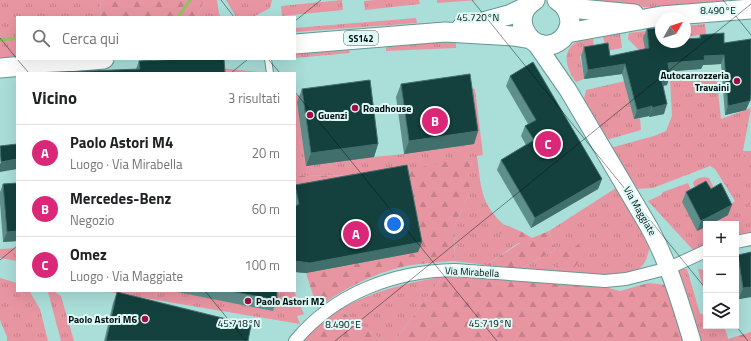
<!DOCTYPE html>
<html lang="it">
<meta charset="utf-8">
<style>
:root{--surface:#fff;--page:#f6f6f6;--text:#202124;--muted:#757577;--line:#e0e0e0;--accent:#db2777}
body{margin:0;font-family:"Titillium Web",sans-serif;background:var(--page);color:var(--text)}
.controls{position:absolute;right:12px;bottom:12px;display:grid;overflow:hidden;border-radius:0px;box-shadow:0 4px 16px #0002}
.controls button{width:36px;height:36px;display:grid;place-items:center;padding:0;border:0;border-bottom:1px solid var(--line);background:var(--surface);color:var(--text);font:20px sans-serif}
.compass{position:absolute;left:655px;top:12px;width:36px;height:36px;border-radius:50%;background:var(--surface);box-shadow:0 4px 16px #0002;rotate:51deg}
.you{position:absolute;left:394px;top:224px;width:14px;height:14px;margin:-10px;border:3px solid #fff;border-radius:50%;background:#1a73e8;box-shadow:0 0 0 6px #1a73e833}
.badge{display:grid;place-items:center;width:26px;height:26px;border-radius:50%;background:var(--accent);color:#fff;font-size:13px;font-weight:700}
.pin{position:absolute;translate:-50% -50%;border:2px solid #fff;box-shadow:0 1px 4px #0006}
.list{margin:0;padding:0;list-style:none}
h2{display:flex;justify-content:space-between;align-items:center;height:52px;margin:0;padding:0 16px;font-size:17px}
h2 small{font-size:13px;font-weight:400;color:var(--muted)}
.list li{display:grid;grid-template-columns:26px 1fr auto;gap:12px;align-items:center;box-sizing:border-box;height:56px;padding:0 16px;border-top:1px solid var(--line)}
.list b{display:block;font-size:15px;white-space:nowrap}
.list p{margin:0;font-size:13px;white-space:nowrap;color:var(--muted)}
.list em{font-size:13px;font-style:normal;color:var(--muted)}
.icon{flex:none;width:22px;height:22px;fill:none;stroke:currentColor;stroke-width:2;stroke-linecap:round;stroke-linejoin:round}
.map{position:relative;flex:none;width:751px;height:341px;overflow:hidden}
.search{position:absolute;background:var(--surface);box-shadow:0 4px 16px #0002;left:16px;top:16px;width:280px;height:44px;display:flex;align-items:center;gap:10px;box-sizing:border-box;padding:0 14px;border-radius:0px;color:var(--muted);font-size:15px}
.panel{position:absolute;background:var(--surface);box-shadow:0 4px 16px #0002;left:16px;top:72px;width:280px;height:220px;border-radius:0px}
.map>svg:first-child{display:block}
.grass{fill:url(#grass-tufts)}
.forest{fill:url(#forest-firs)}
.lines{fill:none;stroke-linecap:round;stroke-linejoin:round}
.stream{stroke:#97bf6a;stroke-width:3.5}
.lane-casing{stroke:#659793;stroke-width:8}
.street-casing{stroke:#659793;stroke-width:14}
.secondary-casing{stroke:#659793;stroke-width:19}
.primary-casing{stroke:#659793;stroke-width:21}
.lane{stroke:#fff;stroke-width:6}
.street{stroke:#fff;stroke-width:12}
.secondary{stroke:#fff;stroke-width:17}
.primary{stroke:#fff;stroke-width:19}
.wall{fill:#5f8f8b}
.shaded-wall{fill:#416f6c}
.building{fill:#14403d;stroke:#416f6c}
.ticks{fill:none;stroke:#011311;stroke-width:1;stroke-opacity:0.45}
.poi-dot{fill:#a40b42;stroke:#dff9f6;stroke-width:1.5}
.labels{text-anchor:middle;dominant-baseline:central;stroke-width:4;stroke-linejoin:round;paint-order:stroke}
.shield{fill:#dff9f6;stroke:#445856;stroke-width:1}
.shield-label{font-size:9px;font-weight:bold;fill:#011311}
.poi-label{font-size:10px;font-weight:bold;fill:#011311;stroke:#dff9f6;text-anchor:start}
.street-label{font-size:10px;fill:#011311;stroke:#dff9f6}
.ticks-label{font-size:10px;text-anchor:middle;fill:#011311;stroke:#dff9f6;stroke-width:4;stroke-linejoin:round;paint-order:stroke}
</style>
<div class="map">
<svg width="751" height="341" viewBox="0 0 751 341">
<defs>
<pattern id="grass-tufts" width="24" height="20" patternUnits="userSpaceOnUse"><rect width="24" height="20" fill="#e895a2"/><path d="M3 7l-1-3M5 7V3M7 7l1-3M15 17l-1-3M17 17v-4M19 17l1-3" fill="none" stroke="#c5808a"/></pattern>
<pattern id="forest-firs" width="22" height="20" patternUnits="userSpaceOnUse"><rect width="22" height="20" fill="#e895a2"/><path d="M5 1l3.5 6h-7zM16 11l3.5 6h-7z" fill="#c5808a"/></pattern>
</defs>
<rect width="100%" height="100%" fill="#aaded9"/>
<path class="grass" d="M 0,0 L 100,0 L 101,17 L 17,17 L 17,56 L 0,58 Z
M 204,0 L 217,0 L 219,14 L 221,17 L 197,17 Z
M 226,0 L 272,0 L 270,8 L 255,16 L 236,17 Z
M 342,0 L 343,10 L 282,16 L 281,6 Z
M 376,0 L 419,0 L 420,4 L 365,10 L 364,1 Z
M 437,0 L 478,0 L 437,3 Z
M 575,0 L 728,0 L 661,8 L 593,4 Z
M 416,18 L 417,23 L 295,32 L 295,28 Z
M 705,24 L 706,34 L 685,37 L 685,26 Z
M 661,29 L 646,57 L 628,39 L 629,33 Z
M 620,33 L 622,48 L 606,51 L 603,36 Z
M 593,39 L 595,54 L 580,56 L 584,79 L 576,82 C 567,70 560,51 577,42 C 581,40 588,40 593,39 Z
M 456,42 L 456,48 L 386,51 L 386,45 Z
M 349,50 L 350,53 L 295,58 L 295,54 Z
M 675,54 L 676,75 L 716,73 L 721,119 L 751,108 L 743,151 L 751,183 L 751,234 L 736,237 L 736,224 L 711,224 L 725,208 L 735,201 L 715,169 L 710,166 L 653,188 L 636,189 L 610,148 L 654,136 L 666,131 L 672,116 L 669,61 Z
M 220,68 L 259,72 L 261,73 L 220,73 Z
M 647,76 L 634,119 L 640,118 L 641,130 L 606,140 L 584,99 L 586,90 Z
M 465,87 L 475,89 L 483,155 L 477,156 C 481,185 480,203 503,224 L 499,233 L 520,242 L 486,265 L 454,261 L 455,225 L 469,193 L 384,175 L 295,176 L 295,96 L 312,93 L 374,157 L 404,154 Z
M 704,177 L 709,178 L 714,188 L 699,193 L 693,184 C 694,179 699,178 704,177 Z
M 688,183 L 694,196 L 706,227 L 706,246 L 694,251 L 648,201 L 661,195 L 663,192 Z
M 616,188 L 650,245 C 648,254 647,262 640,268 C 627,277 586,274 570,273 L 565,253 L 554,272 L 520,269 L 555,250 L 549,231 Z
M 17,248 L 17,261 L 0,258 L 0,249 Z
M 680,269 L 687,269 L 700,314 L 706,313 L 706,326 L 724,326 L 729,341 L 698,341 L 676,272 Z
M 698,269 L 705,270 L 706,274 L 706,299 Z
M 442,277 L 395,341 L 383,341 L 341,311 L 337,311 C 371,292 403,283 442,277 Z
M 0,278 L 17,283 L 17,291 L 28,291 L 30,292 L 40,309 L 48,341 L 7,341 L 7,337 L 0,320 Z
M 103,291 L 294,291 L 304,314 L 297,316 L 300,324 Z
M 48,292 L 55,292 L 61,296 L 74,341 L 61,341 Z"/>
<path class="forest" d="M 100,0 L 204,0 L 197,17 L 101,17 Z
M 743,151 L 751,151 L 751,183 L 750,181 Z
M 470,157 L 469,193 L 455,225 L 454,261 C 440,262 426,263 412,265 C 377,271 345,288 317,308 L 306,273 L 295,249 L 295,176 L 384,175 Z
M 503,224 L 522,232 L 532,238 L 549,231 L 555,250 L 520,269 L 486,265 L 520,243 L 499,233 Z
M 583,242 L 587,252 L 570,273 L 554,272 L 564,253 Z
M 442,277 L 580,280 L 620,291 L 648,283 L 667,285 L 683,341 L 395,341 Z
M 337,311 L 341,311 L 383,341 L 302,341 L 317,325 Z
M 751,332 L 751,341 L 729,341 L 728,339 Z"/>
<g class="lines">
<path class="stream" d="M 178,17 L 190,0
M 0,40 L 17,38"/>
<defs>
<path id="lane" d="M 268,59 L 270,73"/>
<path id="street" d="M 736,242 L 751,239
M 295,341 C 335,293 394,271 455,270 L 605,281 L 626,279 L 669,268 L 706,251"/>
<path id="secondary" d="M 534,41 L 568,90 L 649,227 C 669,263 680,302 692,341"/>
<path id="primary" d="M 535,0 C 504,19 536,61 562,39 C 566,35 569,29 570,23 C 570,13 565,5 557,0
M 561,3 L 580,9 L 634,14
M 461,28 L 509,15 L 528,6
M 567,33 L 661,16 L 751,9
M 295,44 L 445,32 L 513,36 L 531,39
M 0,68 L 104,59"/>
</defs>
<use href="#lane" class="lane-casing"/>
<use href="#street" class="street-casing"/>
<use href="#secondary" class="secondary-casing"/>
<use href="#primary" class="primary-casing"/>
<use href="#lane" class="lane"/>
<use href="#street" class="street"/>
<use href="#secondary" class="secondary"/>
<use href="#primary" class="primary"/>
</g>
<path class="wall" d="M 647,29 L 661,42 L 699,38 L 700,35 L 724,43 L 746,110 L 725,115 L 721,64 L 703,65 L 701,69 L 670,71 L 667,85 L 663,86 L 664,114 L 649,117 L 649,116 L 634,119 L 622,74 L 584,79 L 581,56 L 584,47 L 610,56 L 645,49 L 643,38 Z
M 139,61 L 225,73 L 136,69 Z
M 510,76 L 602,179 L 598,189 L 531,228 L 497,170 L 501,160 L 526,145 L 521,136 L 525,126 L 528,124 L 506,86 Z
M 401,84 L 478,131 L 474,144 L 404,154 L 396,97 Z
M 302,89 L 378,144 L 374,157 L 306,166 L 297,102 Z
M 17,183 L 17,241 L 3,242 L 0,203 L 0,192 L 3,184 Z
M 295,185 L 422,242 L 418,252 L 306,273 L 295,272 Z
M 711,189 L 728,215 L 711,224 L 706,224 L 697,231 L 682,202 L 686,192 Z
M 738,255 L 751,297 L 739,299 L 736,278 L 736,259 Z
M 172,291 L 277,291 L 277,300 L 273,311 Z
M 117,292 L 248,341 L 104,341 L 113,303 Z"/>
<path class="shaded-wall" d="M 724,55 L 721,64 L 703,65 L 701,69 L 664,72 L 668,63 L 704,56 Z
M 625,64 L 622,74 L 584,79 L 588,70 Z
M 670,75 L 667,85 L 657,87 L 661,77 Z
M 750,101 L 746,110 L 725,115 L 728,106 Z
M 667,104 L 664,114 L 649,117 L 652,108 Z
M 652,106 L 649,116 L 634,119 L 637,110 Z
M 478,131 L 474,144 L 404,154 L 409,141 Z
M 378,144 L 374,157 L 306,166 L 311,153 Z
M 17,159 L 17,169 L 0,172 L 0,164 L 1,162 Z
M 602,179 L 598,189 L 531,228 L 535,218 Z
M 732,205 L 728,215 L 711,224 L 706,224 L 706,227 L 697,231 L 701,221 Z
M 17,231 L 17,241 L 3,242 L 7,232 Z
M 422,242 L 418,252 L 306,273 L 295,272 L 295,261 Z
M 751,287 L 751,297 L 739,299 L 743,288 Z"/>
<path class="building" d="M 661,28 L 661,42 L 685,42 L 685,39 L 701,38 L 700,35 L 724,33 L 724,43 L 751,39 L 751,94 L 750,101 L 728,106 L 724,55 L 704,56 L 705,60 L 668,63 L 670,75 L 661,77 L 667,104 L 652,108 L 652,106 L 637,110 L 625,64 L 588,70 L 584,47 L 608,43 L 610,56 L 649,48 L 647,29 Z
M 182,59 L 224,59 L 225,73 L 32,73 L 140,69 L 139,61 Z
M 533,62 L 602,179 L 535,218 L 501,160 L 534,140 L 525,126 L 536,120 L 510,76 Z
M 470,74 L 478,131 L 409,141 L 401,84 Z
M 370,80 L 378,144 L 311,153 L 302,89 Z
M 17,144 L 17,159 L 1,162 L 0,146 Z
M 407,165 L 422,242 L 310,263 L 295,261 L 295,206 L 299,204 L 295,185 Z
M 706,181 L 711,189 L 721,183 L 732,205 L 701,221 L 686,192 Z
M 17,183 L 17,231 L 7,232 L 3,184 Z
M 751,252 L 751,287 L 743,288 L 738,255 Z
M 230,291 L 277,291 L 277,300 Z
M 117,292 L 251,325 L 248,341 L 106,341 Z"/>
<path class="ticks" d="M 221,0 L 234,17M 472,0 L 706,289M 723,0 L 751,35M 295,21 L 321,0M 0,38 L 17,59M 17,59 L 29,73M 268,59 L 280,73M 231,73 L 248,59M 295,92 L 497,341M 0,260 L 17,246M 205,291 L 246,341M 736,326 L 748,341M 335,341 L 751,4"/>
<g class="poi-dot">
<circle cx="737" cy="81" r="4"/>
<circle cx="355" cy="108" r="4"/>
<circle cx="310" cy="115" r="4"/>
<circle cx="248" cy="301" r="4"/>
<circle cx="145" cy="319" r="4"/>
</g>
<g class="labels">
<rect class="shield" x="344" y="31" width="34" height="14" rx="3"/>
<g class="shield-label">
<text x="361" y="38">SS142</text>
</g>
<g class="poi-label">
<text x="729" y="75" text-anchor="end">Autocarrozzeria<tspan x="729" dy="12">Travaini</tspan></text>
<text x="363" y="108">Roadhouse</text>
<text x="318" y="115">Guenzi</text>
<text x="256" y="301">Paolo Astori M2</text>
<text x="137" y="319" text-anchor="end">Paolo Astori M6</text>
</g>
<g class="street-label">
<text transform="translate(640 211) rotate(60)">Via Maggiate</text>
<text transform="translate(472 272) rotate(3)">Via Mirabella</text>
</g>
</g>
<g class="ticks-label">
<text x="718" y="14">8.490°E</text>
<text x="478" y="21">45.720°N</text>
<text x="239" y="327">45.718°N</text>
<text x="490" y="327">45.719°N</text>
<text x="343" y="328">8.490°E</text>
</g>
</svg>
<div class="controls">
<button>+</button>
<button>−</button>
<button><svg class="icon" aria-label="layers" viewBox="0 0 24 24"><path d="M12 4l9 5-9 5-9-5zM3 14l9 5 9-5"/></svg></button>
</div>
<svg class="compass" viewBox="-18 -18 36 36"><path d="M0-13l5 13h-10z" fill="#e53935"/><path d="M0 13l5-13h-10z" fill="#757577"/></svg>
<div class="you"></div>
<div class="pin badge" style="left:356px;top:234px">A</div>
<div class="pin badge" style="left:435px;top:121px">B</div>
<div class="pin badge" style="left:548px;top:144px">C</div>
<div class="search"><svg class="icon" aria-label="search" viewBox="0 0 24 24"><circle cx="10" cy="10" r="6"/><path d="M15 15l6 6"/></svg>Cerca qui</div>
<section class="panel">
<h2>Vicino<small>3 risultati</small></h2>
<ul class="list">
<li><span class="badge">A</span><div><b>Paolo Astori M4</b><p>Luogo · Via Mirabella</p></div><em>20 m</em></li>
<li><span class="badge">B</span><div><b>Mercedes-Benz</b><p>Negozio</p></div><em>60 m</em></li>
<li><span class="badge">C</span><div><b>Omez</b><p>Luogo · Via Maggiate</p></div><em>100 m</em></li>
</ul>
</section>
</div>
